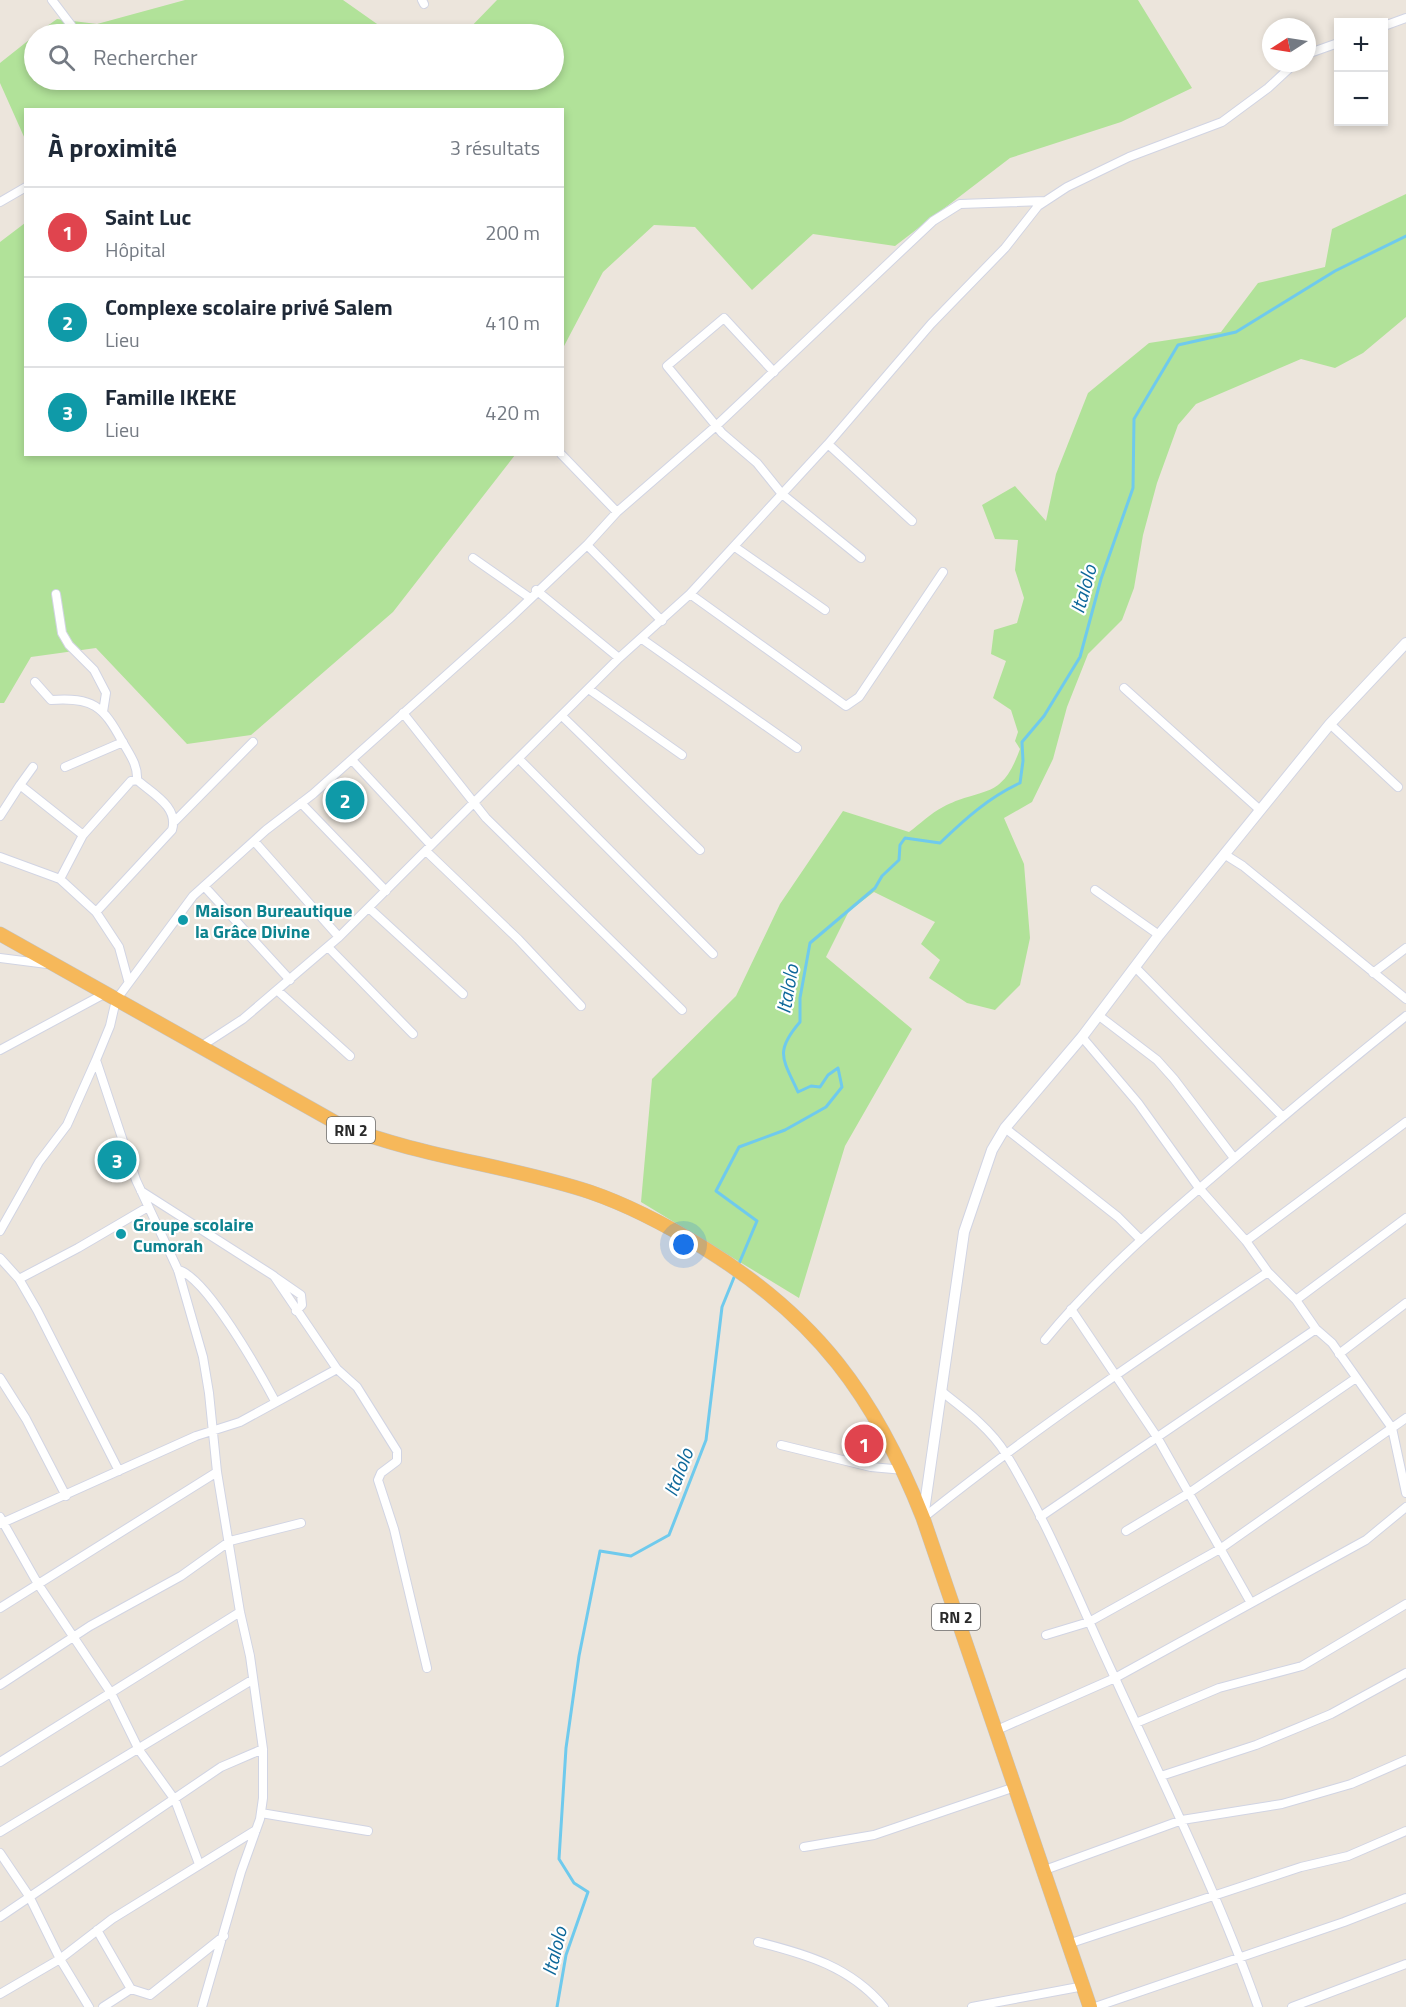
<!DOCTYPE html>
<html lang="fr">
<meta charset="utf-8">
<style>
:root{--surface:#fff;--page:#f6f6f7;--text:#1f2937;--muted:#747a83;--line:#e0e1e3;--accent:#ea580c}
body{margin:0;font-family:"Titillium Web",sans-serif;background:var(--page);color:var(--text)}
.controls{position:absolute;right:18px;top:18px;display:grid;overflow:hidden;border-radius:0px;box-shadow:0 3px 9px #0003}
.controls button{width:54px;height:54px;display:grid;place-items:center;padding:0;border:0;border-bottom:2px solid var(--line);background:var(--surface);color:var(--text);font:30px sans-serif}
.compass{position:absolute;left:1262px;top:18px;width:54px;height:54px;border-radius:50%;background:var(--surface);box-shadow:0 3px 9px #0003;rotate:258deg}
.you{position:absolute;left:684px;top:1245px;width:21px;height:21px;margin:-15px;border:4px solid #fff;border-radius:50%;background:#1a73e8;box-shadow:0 0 0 9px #1a73e833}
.badge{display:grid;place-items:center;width:39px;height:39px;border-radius:50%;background:var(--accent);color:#fff;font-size:20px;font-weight:700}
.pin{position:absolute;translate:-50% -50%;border:3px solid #fff;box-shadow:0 2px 6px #0006}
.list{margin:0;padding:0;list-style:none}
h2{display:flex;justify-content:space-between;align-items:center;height:78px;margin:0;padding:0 24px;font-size:26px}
h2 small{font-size:20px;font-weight:400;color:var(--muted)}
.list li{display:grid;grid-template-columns:39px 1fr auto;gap:18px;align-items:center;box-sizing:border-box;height:90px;padding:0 24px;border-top:2px solid var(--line)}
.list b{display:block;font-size:22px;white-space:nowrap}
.list p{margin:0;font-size:20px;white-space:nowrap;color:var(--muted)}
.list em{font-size:20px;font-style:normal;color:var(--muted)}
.icon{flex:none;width:33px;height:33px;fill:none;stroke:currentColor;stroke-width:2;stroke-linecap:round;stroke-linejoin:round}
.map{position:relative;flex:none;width:1406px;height:2007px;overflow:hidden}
.search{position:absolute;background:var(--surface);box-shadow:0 3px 9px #0003;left:24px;top:24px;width:540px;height:66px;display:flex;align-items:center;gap:15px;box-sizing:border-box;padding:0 21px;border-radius:33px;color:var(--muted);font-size:22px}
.panel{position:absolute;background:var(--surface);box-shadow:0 3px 9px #0003;left:24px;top:108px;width:540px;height:348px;border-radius:0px}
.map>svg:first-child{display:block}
.green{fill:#b1e299}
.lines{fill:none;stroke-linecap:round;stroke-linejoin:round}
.stream{stroke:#6fcaed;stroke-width:3}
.minor-casing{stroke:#d1d4e3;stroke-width:10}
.tertiary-casing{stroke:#d1d4e3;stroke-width:12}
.trunk-casing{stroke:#c3c3c3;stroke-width:15}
.minor{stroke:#fff;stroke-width:8}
.tertiary{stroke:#fff;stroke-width:10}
.trunk{stroke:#f6b85a;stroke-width:14}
.culture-dot{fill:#0f9aa8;stroke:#fff;stroke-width:2}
.labels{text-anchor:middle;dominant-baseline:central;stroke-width:4.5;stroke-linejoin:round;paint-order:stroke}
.shield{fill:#fff;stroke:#6a6a6a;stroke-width:1.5}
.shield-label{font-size:16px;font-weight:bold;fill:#2a2a2a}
.culture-label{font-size:18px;font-weight:bold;fill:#0d838f;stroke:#fff;text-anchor:start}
.water-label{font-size:20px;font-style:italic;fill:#0e689a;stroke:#fff}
</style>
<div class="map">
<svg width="1406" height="2007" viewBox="0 0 1406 2007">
<rect width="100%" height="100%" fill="#ece5dc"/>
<path class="green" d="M 185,0 L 343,0 L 387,31 L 402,34 L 36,34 L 57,19 L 97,24 Z
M 497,0 L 1138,0 L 1192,88 L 1121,122 L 1010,158 L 895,246 L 813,234 L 752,290 L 695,227 L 654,225 L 603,272 L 563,348 L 562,110 L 26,110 L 25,139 L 0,83 L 0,63 L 34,36 L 34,80 L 554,80 L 554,34 L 464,34 Z
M 1406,194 L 1406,317 L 1363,353 L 1335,368 L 1301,359 L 1196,404 L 1178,425 L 1157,483 L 1143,535 L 1134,588 L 1122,620 L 1088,654 L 1067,707 L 1053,759 L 1032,802 L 1004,818 L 1024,864 L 1030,938 L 1020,985 L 995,1010 L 967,1003 L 929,978 L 940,960 L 921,944 L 935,922 L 874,892 L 849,911 L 826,957 L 912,1029 L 845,1146 L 799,1298 L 641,1202 L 652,1079 L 736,996 L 780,904 L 843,811 L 909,832 C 920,824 931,813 943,807 C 983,786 1001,802 1020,749 L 1015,741 L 1018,732 L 1011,710 L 993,698 L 1006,661 L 991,654 L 994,630 L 1017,623 L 1024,598 L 1015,570 L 1018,540 L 995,539 L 982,505 L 1015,486 L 1046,521 L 1056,474 L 1088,393 L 1149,343 L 1221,332 L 1258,283 L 1325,267 L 1332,229 Z
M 25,223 L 26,454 L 515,455 L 393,612 L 251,735 L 187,744 L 96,648 L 31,657 L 4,703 L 0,703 L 0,242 Z"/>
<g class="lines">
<path class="stream" d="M 738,1266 L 757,1221 L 716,1191 L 739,1147 L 785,1130 L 826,1107 L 842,1087 L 838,1068 L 828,1075 L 820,1087 L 811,1086 L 798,1092 C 783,1059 774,1052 800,1022 L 800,998 L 810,943 L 875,888 L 882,876 L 899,860 L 900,845 L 905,838 L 940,843 C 965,819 988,798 1020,783 L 1023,761 L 1022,742 L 1044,716 L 1080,657 L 1101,579 L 1133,488 L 1134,419 L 1178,345 L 1236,332 L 1335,271 L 1406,236
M 557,2007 L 566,1955 L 588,1892 L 574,1883 L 559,1859 L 566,1748 L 579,1656 L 600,1551 L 631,1556 L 669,1535 L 706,1440 L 722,1307 L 735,1275"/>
<defs>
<path id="minor" d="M 52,0 L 71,25
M 422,0 L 424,4
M 1384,26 L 1406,18
M 1307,54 L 1338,43
M 0,202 L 26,187
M 774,372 L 724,318 L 667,366 L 722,433 L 757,463 L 782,494 L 861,558
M 828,444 L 912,521
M 561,454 L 617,512
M 587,545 L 662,621
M 735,547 L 825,610
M 473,558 L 530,598
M 536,590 L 619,658
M 56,594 L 62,633 L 69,645 L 94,670 L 106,693 L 103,712
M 690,594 L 846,706 L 859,697 L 943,572
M 642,639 L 797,748
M 35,682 L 51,700 C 93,697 103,706 122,741 C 130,755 138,765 137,780
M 1124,688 L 1260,810
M 590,690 L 682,755
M 403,713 L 486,818 L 682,1010
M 563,717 L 700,850
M 1330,724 L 1398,787
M 519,759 L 713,954
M 352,760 L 431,845
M 33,767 L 20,785 L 83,835 L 60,879
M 65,767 L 123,742
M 301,803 L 386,891
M 0,816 L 20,785
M 175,821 L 253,742
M 83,835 L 131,781 L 137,780 C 153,794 179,807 172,830 L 96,912
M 254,841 L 339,937
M 426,851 L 518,939 L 581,1006
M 1224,854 L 1243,866 L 1406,999
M 0,857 L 60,879 L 96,912 L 119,947 L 128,980
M 204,886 L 290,980
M 1095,890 L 1159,935
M 369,908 L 463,994
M 328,947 L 413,1034
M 0,958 L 47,964
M 1135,967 L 1282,1116
M 1373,973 L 1406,948
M 278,991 L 350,1056
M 1098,1015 L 1157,1060 L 1174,1079 L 1234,1158
M 1082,1037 L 1138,1103 L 1199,1188 L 1246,1241 L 1268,1272 L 1296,1300 L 1316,1329 L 1332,1343 L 1392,1428 L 1406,1493
M 200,1047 L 243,1019 L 339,937 L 619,658 L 690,594 L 828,444 L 931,324 L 1005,248 L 1038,206 L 1067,187 L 1129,157 L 1222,122 L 1268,88 L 1295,63
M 0,1050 L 104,994
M 1005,1128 L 1118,1217 L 1141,1240
M 141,1191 L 274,1276 L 337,1369 L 357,1387 L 397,1451 L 397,1461 L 381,1473 L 378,1480 L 394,1529 L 427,1668
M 0,1231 L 39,1162 L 67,1125 L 96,1060
M 1246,1241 L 1406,1122
M 0,1258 L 19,1279 L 37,1310 L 119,1471
M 178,1270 C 206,1276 260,1373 275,1401
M 275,1277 L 301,1295 L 302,1305 L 296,1311
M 19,1279 L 78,1248 L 148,1207
M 1296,1300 L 1406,1218
M 1071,1309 L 1157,1437 L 1251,1603
M 1045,1340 C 1095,1279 1154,1227 1214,1176 C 1277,1121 1341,1068 1406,1016
M 1339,1354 L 1406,1303
M 0,1378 L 26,1419 L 66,1496
M 941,1391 C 964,1409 990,1428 1006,1454 C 1049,1524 1080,1604 1115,1678 C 1165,1787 1218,1894 1258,2007
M 781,1445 L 871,1467 L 904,1470
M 0,1517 L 38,1584 L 111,1693 L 139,1750 L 175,1800 L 199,1864
M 1040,1517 L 1316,1329
M 923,1518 C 1034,1429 1150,1351 1268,1272
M 0,1524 L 196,1436 L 240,1422 L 337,1369
M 1126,1531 L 1189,1493 L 1356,1378
M 0,1608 L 217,1472
M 1046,1635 L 1089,1622 L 1220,1549 L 1406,1418
M 0,1685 L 90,1626 L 181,1576 L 230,1541 L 301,1523
M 1136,1723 L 1219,1688 L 1302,1666 L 1406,1604
M 997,1730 L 1115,1678 L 1366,1540 L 1406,1507
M 0,1762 L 240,1612
M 1161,1776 L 1256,1745 L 1331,1714 L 1406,1673
M 261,1813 L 368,1831
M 0,1832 L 252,1680
M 804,1847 L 874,1835 L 1015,1787
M 0,1853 L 29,1896 L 60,1959 L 89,2007
M 1042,1871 L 1182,1820 L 1282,1804 L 1351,1784 L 1406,1760
M 0,1917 L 221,1767 L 263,1749
M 97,1930 L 131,1989 L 150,1995 L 224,1936
M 758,1942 C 806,1954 851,1967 884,2007
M 1068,1944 L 1301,1867 L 1348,1856 L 1406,1831
M 0,1994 L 60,1959 L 112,1919 L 256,1830
M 103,2007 L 131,1989
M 202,2007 L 241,1872 L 260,1819 L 263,1798 L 263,1749 L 250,1656 L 240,1612 L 217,1472 L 209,1393 L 203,1357 L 178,1270 L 136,1180 L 96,1060 L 110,1026 L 116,1000 L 193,896 L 266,830 L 313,794 L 509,619 L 587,545 L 617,512 L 716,426 L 933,221 L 960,204 L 1045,201
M 972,2007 L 1084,1986
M 1095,2007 L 1344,1922 L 1406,1898
M 1292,2007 L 1406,1964"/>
<path id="tertiary" d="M 923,1518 L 964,1232 L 992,1150 L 1005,1128 L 1082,1037 L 1159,935 L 1330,724 L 1406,643"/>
<path id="trunk" d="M 0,934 L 340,1125 C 420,1157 508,1165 590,1192 C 631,1206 668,1226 704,1248 C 816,1317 875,1396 923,1518 L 1090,2007"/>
</defs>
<use href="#minor" class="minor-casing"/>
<use href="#tertiary" class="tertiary-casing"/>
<use href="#trunk" class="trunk-casing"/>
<use href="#minor" class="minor"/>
<use href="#tertiary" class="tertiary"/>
<use href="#trunk" class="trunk"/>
</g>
<g class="culture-dot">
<circle cx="183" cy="920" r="6"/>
<circle cx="121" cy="1234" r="6"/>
</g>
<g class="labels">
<g class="shield">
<rect x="327" y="1117" width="48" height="26" rx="4.5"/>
<rect x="932" y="1604" width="48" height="26" rx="4.5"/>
</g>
<g class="shield-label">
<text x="351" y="1130">RN 2</text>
<text x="956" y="1617">RN 2</text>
</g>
<g class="culture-label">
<text x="195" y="910">Maison Bureautique<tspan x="195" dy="21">la Grâce Divine</tspan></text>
<text x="133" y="1224">Groupe scolaire<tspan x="133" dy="21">Cumorah</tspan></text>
</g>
<g class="water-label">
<text transform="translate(1083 589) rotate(-74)">Italolo</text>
<text transform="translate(787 989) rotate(-80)">Italolo</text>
<text transform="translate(678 1472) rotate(-69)">Italolo</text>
<text transform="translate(554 1951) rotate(-76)">Italolo</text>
</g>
</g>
</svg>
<div class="controls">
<button>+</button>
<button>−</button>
</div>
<svg class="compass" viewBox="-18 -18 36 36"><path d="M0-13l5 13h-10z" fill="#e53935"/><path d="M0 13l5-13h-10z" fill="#747a83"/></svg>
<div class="you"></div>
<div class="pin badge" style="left:864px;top:1444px;background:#e0444e">1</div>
<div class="pin badge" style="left:345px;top:800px;background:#0f9aa8">2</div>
<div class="pin badge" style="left:117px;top:1160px;background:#0f9aa8">3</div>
<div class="search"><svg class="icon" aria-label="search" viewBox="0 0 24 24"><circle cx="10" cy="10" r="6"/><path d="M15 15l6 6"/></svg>Rechercher</div>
<section class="panel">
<h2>À proximité<small>3 résultats</small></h2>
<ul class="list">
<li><span class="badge" style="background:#e0444e">1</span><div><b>Saint Luc</b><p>Hôpital</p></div><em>200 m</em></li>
<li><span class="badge" style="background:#0f9aa8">2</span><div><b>Complexe scolaire privé Salem</b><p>Lieu</p></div><em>410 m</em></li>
<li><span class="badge" style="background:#0f9aa8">3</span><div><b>Famille IKEKE</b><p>Lieu</p></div><em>420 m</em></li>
</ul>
</section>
</div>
